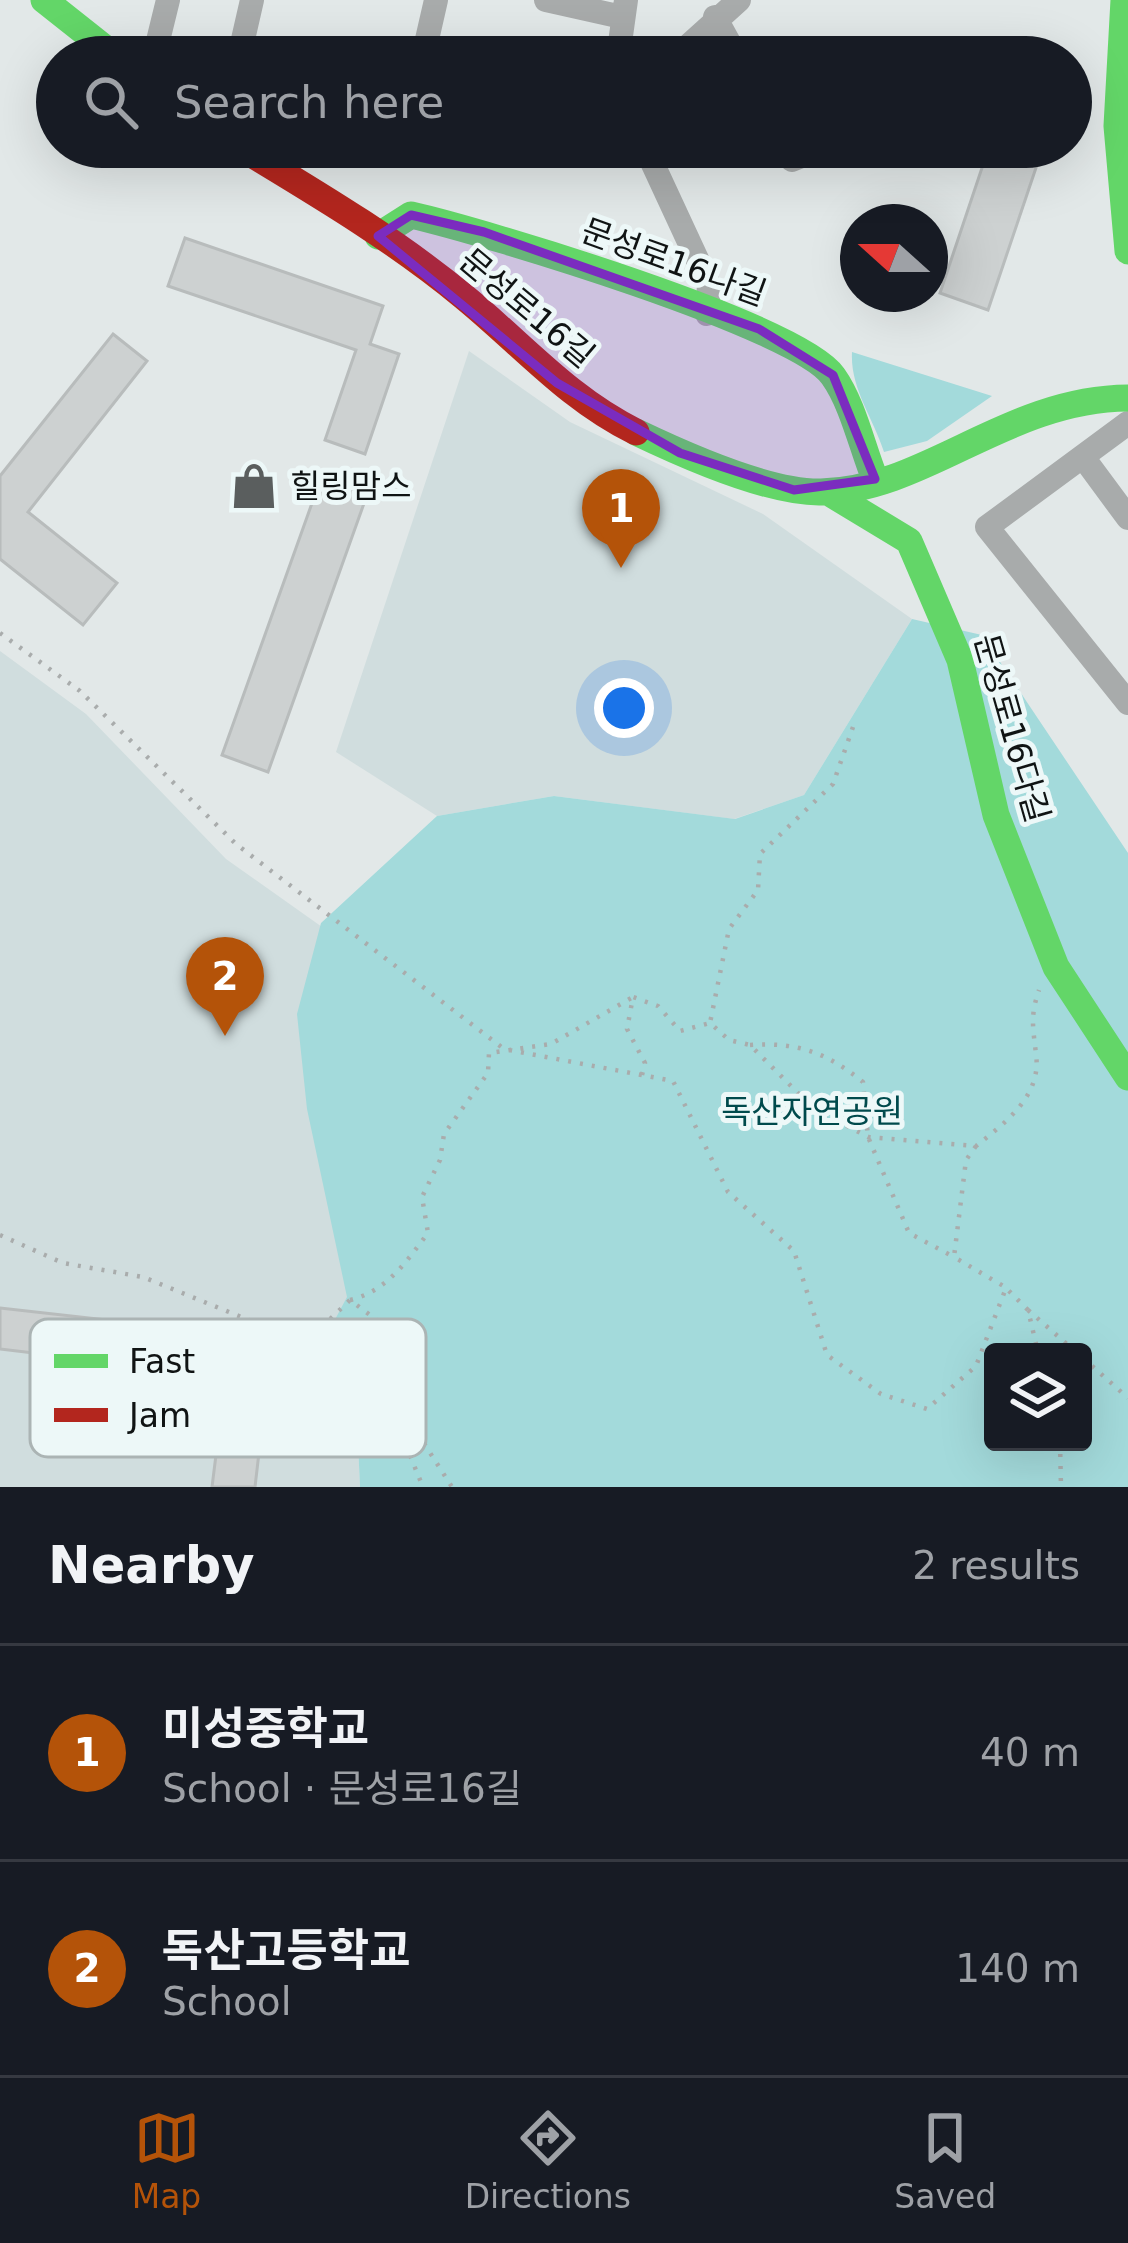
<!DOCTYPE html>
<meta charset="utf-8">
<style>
:root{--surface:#171b24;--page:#20242c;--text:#f1f3f6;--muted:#9ea1a6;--line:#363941;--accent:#b45309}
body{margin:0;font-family:"DejaVu Sans","Noto Sans KR",sans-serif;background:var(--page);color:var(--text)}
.controls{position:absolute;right:36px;bottom:36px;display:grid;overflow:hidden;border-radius:12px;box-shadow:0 12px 48px #0002}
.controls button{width:108px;height:108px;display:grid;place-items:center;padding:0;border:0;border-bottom:3px solid var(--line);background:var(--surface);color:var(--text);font:60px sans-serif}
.compass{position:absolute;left:840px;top:204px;width:108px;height:108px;border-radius:50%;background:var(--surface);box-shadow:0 12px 48px #0002;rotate:291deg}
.you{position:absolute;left:624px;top:708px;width:42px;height:42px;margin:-30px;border:9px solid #fff;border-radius:50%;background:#1a73e8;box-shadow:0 0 0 18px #1a73e833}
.badge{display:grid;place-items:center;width:78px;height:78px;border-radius:50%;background:var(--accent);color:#fff;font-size:39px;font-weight:700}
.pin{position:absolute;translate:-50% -99px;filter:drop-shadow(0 3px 6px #0008)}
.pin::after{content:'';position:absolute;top:63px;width:42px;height:36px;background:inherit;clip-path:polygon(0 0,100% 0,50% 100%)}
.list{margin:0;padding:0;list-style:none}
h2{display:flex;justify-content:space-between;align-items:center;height:156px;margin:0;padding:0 48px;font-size:51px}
h2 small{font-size:39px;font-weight:400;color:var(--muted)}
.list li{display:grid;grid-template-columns:78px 1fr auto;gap:36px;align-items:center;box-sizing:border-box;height:216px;padding:0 48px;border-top:3px solid var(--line)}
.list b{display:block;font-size:45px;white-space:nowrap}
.list p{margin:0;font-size:39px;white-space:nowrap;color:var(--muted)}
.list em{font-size:39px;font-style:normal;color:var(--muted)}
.icon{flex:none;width:66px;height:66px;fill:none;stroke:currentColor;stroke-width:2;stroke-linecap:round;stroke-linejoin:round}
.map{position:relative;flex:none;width:1128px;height:1487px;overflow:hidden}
.search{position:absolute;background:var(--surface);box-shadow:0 12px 48px #0002;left:36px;right:36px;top:36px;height:132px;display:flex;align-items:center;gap:30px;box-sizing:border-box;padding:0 42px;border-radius:66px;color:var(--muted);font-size:45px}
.sheet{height:588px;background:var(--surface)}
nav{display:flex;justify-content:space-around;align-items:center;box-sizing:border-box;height:168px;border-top:3px solid var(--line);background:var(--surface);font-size:33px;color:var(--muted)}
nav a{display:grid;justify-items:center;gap:6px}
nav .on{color:var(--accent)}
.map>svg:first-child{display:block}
.built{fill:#d0ddde}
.green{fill:#a3dadb;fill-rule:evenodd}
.building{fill:#cdd1d1;stroke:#b8bcbc;stroke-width:3}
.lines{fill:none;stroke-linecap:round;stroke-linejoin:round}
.path{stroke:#a9acac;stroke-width:4.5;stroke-dasharray:3 9;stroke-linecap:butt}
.street{stroke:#a8abab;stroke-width:24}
.fast{stroke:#63d668;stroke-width:27}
.jam{stroke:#b3261e;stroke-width:27}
.marked{fill:#7b2cbf;fill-opacity:0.2;stroke:#7b2cbf;stroke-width:9;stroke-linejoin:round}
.labels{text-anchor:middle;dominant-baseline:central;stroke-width:10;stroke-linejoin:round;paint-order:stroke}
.street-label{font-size:33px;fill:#101414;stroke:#edf8f8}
.poi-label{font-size:33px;fill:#101414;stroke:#edf8f8;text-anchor:start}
.park-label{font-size:33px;fill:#004a4c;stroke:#edf8f8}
.key{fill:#edf8f8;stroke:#abb4b4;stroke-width:3}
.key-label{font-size:33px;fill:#101414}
</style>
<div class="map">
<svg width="1128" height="1487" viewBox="0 0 1128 1487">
<rect width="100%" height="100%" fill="#e2e8e8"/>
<path class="built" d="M 469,351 L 570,422 L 763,514 L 912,619 L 804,795 L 734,819 L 554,796 L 437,816 L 336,752 Z
M 0,651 L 86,714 L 226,859 L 394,978 L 506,1094 L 314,1360 L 355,1378 L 360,1487 L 0,1487 Z"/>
<path class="green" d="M 852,352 L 992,396 L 927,441 L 884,452 C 873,417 850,388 852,352 Z
M 912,619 L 982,635 L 1128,853 L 1128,1487 L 360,1487 L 355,1378 L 313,1361 L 347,1297 L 307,1109 L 297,1014 L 321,923 L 437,816 L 554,796 L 735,819 L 804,795 ZM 993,1352 L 1083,1352 L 1083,1442 L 993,1442 Z"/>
<path class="building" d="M 989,147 L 1043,147 L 988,310 L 940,293 Z
M 185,238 L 383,306 L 370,344 L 399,354 L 365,454 L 325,440 L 356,350 L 168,286 Z
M 113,334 L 147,361 L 28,512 L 117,583 L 83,625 L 0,559 L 0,476 Z
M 321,478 L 367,495 L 268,772 L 222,755 Z
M 0,1308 L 205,1331 L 203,1346 L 218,1348 L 216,1364 L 288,1372 L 279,1446 L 260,1444 L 255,1487 L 212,1487 L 218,1439 L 203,1437 L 207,1404 L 174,1400 L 177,1370 L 0,1349 Z"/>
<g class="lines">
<path class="path" d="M 0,633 L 80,691 L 236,844 L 504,1049 L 673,1081 L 728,1192 L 794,1251 L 827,1355 L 881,1394 L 927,1409 L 976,1366 L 1006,1288 L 1028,1310 L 1038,1352
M 853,727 L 833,784 L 760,854 L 758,890 L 729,929 L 710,1023 L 729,1040 L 750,1045 L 812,1107 L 868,1137 L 976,1146 C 1005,1123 1042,1096 1036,1054 C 1033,1027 1030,1016 1039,990
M 750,1045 C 797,1042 826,1052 863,1082 L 868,1137 L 909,1233 L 954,1257
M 642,1075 L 645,1063 L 627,1029 L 633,997 L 658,1006 L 680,1031 L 710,1023
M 976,1146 L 966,1160 L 954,1257 L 1005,1287
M 0,1235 L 63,1263 L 143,1277 L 305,1343 L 350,1300 L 386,1327 L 399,1429 L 423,1487
M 350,1300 C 387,1291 406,1262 428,1233 L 422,1197 L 440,1160 L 444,1134 L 488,1073 L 489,1053 L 551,1044 L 633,997
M 1028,1310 L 1076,1352
M 1083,1358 L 1128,1398
M 397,1390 L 409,1420 L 452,1487
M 1060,1442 L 1061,1487"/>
<path class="street" d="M 546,0 L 622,17
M 715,17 L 737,57
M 154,57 L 168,0
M 239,57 L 252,0
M 423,57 L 436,0
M 618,57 L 626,0
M 676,57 L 739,0
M 645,147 L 709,285 L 707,314
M 785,147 L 792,160 L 824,147
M 1128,423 L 987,527 L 1128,703
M 1083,457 L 1128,518"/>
<path class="fast" d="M 44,0 L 116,57
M 1124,0 L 1117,126 L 1128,251
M 378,236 L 411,215 C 482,231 799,326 833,376 C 853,404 862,447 875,479
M 636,432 C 684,455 769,493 821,492 C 926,490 1006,399 1128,398
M 828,492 L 909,541 L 960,660 L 996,815 L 1056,967 L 1128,1077"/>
<path class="jam" d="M 240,147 C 316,193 394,239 463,296 C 522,344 567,398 636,432"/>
</g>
<path class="marked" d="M 411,215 L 484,232 L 759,329 L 833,375 L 875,479 L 794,490 L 680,453 L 557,383 L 378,236 Z"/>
<defs>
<symbol id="shop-bare" viewBox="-9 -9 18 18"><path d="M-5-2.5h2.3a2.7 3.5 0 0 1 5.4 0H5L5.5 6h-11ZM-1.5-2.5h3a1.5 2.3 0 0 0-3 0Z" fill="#5a5e5e" stroke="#edf8f8" stroke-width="2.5" paint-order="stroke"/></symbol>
</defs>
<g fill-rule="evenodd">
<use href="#shop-bare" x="221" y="453" width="66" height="66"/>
</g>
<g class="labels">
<g class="street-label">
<text transform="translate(674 262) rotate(20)">문성로16나길</text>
<text transform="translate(527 308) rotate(40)">문성로16길</text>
<text transform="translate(1012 728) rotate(74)">문성로16다길</text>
</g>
<g class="poi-label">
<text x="290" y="486">힐링맘스</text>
</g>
<g class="park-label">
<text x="812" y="1111">독산자연공원</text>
</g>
</g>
<rect x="30" y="1319" width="396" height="138" rx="18" class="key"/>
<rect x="54" y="1354" width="54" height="14" fill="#63d668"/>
<rect x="54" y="1408" width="54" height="14" fill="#b3261e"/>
<g class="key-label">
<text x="129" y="1373">Fast</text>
<text x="129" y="1427">Jam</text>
</g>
</svg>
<div class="controls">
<button><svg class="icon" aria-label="layers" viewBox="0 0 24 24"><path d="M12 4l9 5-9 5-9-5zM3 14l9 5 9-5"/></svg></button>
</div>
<svg class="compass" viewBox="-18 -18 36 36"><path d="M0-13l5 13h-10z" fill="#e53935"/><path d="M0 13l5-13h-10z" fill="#9ea1a6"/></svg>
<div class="you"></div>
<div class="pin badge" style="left:621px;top:568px">1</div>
<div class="pin badge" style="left:225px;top:1036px">2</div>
<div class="search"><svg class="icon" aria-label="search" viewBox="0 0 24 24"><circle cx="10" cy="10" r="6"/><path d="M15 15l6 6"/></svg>Search here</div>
</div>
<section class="sheet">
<h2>Nearby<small>2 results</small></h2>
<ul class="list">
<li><span class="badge">1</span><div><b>미성중학교</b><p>School · 문성로16길</p></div><em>40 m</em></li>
<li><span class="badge">2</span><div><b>독산고등학교</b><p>School</p></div><em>140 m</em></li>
</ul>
</section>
<nav>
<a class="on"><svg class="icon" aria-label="map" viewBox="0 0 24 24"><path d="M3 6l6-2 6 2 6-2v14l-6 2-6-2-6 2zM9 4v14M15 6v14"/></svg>Map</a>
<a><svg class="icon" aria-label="directions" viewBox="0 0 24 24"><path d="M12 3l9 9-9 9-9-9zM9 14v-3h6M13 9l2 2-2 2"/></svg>Directions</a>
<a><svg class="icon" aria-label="saved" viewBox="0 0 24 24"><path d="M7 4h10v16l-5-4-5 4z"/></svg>Saved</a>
</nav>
